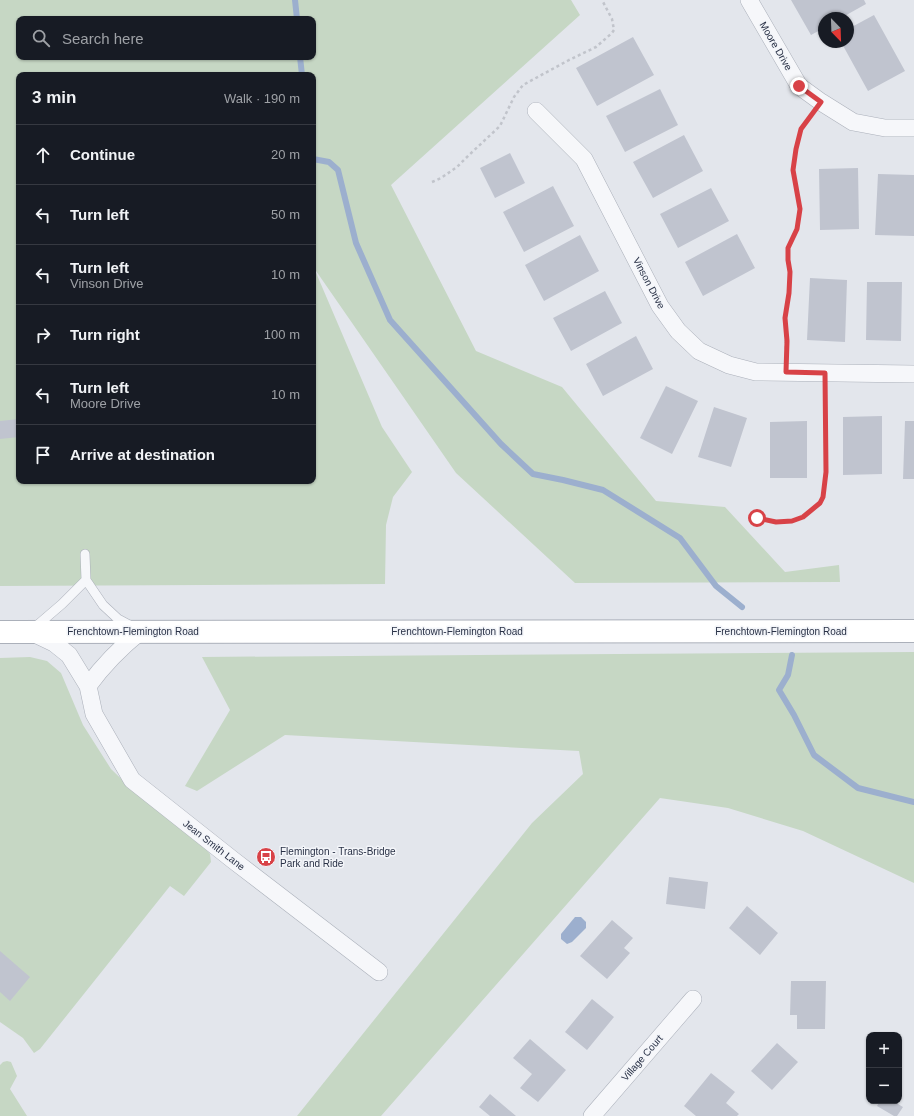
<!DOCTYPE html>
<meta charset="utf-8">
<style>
:root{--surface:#171b24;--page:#242831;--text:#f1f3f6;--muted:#9ea1a6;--line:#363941}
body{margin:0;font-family:Helvetica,sans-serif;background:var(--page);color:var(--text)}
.controls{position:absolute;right:12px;bottom:12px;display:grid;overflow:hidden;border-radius:8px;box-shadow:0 1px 3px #0004}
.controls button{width:36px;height:36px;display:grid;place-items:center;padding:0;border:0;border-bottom:1px solid var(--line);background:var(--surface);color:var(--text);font:20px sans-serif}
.compass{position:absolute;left:818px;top:12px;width:36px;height:36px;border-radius:50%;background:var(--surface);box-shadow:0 1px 3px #0004;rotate:157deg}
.stop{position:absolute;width:12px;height:12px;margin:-9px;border:3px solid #d84247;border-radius:50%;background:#fff}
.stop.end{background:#d84247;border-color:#fff;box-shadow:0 1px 4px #0008}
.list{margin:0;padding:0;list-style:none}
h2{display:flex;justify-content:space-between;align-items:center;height:52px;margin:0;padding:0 16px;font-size:17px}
h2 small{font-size:13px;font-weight:400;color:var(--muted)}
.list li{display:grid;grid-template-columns:26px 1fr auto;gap:12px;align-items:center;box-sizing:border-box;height:60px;padding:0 16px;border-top:1px solid var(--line)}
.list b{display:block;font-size:15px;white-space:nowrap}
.list p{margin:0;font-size:13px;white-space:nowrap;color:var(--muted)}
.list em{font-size:13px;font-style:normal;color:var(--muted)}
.icon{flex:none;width:22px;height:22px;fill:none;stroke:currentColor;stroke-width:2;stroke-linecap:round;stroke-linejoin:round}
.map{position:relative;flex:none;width:914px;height:1116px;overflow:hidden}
.search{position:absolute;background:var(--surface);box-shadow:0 1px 3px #0004;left:16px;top:16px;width:300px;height:44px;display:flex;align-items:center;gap:10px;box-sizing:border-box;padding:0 14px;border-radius:8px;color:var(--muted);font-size:15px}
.panel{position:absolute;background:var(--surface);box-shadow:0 1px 3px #0004;left:16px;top:72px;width:300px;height:412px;border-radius:8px}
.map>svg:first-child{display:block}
.green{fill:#c6d7c4;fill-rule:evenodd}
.water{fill:#9cafce}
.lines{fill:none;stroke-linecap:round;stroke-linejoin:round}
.stream{stroke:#9cafce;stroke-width:6}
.building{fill:#c0c4cf}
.lane-casing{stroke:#abb0ba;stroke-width:10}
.street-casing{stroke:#abb0ba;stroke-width:18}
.secondary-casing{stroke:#abb0ba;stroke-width:24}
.path{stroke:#c1c4cb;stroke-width:2.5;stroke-dasharray:3 3;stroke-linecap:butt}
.lane{stroke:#f6f7fa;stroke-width:9}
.street{stroke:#f6f7fa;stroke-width:17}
.secondary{stroke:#fff;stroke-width:22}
.route{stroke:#d84247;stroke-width:5}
.labels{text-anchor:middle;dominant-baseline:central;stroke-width:3;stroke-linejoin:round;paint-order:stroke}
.street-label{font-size:10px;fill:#293146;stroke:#f3f5f9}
.poi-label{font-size:10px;fill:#293146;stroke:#f3f5f9;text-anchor:start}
</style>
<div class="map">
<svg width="914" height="1116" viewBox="0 0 914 1116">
<rect width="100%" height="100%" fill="#e3e6ec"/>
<path class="green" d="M 0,0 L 571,0 L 580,15 L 391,185 L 476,351 L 562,387 L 656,501 L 725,507 L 785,572 L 839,565 L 840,582 L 575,583 L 456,473 L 314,268 L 382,427 L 412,472 L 393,497 L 386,525 L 385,584 L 0,586 ZM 19,19 L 313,19 L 313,57 L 19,57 ZM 19,75 L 313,75 L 313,481 L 19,481 Z
M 914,652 L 914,883 L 803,831 L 728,808 L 660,798 L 381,1116 L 297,1116 L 532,823 L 583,774 L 579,751 L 285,735 L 197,791 L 185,786 L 230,710 L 202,657 Z
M 30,657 L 47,661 L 61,673 L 83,725 L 111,769 L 139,796 L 205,848 L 210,854 L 211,862 L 184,896 L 170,886 L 40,1049 L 34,1053 L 23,1038 L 0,1022 L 0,658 Z
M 7,1061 L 11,1062 L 17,1076 L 10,1089 L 27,1116 L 0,1116 L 0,1065 L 3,1062 Z"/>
<path class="water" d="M 575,917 L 581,917 L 586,922 L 586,928 L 572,942 L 567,944 L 561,939 L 561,934 Z"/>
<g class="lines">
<path class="stream" d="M 295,0 L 297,19
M 300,57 L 302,75
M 313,159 L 329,162 L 338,170 L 356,243 L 390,320 L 501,444 L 533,474 L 563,480 L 603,490 L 680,538 L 716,586 L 742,607
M 792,655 L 788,675 L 779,690 L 794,715 L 814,755 L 858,788 L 914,802"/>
</g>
<path class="building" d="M 791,0 L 864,0 L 866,4 L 841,18 L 824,18 L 824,28 L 811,35 Z
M 874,15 L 905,71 L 868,91 L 841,42 L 848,42 L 848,29 Z
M 633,37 L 654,75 L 597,106 L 576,68 Z
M 660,89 L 678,125 L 625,152 L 606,116 Z
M 684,135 L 703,171 L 653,198 L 633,162 Z
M 510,153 L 525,183 L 495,198 L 480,168 Z
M 858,168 L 859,229 L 820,230 L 819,169 Z
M 878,174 L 914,175 L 914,236 L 875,235 Z
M 553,186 L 574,226 L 524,252 L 503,212 Z
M 711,188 L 729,221 L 678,248 L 660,214 Z
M 737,234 L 755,268 L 703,296 L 685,262 Z
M 580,235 L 599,271 L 544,301 L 525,265 Z
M 810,278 L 847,280 L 845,342 L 807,340 Z
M 867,282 L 902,282 L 901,341 L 866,340 Z
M 605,291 L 622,323 L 571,351 L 553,318 Z
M 636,336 L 653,369 L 603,396 L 586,364 Z
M 666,386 L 698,401 L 672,454 L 640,438 Z
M 714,407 L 747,418 L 731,467 L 698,457 Z
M 882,416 L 882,474 L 843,475 L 843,417 Z
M 19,419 L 19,437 L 0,439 L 0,421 Z
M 807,421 L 807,478 L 770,478 L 770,422 Z
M 905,421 L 914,421 L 914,479 L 903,479 Z
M 669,877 L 708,882 L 705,909 L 666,904 Z
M 747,906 L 778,933 L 760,955 L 729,928 Z
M 612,920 L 633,938 L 624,948 L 630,953 L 607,979 L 580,956 Z
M 0,951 L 30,977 L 10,1001 L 0,992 Z
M 791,981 L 826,981 L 825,1029 L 797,1029 L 797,1015 L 790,1015 Z
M 592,999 L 614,1017 L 587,1050 L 565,1032 Z
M 530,1039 L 566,1070 L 538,1102 L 520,1088 L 532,1074 L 513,1058 Z
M 777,1043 L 798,1062 L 772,1090 L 751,1071 Z
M 711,1073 L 735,1092 L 726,1103 L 739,1114 L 737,1116 L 696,1116 L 684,1106 Z
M 490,1094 L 516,1116 L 490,1116 L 479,1107 Z
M 880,1101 L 893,1101 L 903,1107 L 897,1116 L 894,1116 L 877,1106 Z"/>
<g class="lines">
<defs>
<path id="lane" d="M 85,554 L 86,580 L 103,605 L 118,619 L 133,627
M 34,628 L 62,604 L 86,580"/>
<path id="street" d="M 749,0 L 799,86 L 821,102 L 853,122 L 885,128 L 914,128
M 536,111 L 584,159 L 660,306 L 678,331 L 699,351 L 729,365 L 756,372 L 914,374
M 33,633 L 54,643 L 69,655 L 88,686 L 94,714 L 132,780 L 233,860 L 379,972
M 88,686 C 104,664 120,648 141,631
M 592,1116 L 693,999"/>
<path id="secondary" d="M 0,632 L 914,631"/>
</defs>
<use href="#lane" class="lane-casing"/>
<use href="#street" class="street-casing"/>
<use href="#secondary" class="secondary-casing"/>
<path class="path" d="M 432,182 L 441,178 L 457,167 L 469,155 L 500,126 L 514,97 L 523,85 L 569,60 L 596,47 L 612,33 L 614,30 L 612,19 L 602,0
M 786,355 L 785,318 L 789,293 L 790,272 L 787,260 L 789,247 L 797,229 L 800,209 L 793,170 L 796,149 L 801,129 L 810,117
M 757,518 L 776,522 L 792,521 L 803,517 L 820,503 L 823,497 L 826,472 L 825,392"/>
<use href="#lane" class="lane"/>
<use href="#street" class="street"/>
<use href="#secondary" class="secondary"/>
</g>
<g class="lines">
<path class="route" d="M 757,518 L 776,522 L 792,521 L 803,517 L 820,503 L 823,497 L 826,472 L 825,373 L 786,372 L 787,341 L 785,318 L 789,293 L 790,272 L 788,260 L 788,248 L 797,229 L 800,209 L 793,170 L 796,149 L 801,129 L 821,102 L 799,86"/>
</g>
<defs>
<symbol id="bus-disc" viewBox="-11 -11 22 22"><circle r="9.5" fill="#d84247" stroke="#f3f5f9"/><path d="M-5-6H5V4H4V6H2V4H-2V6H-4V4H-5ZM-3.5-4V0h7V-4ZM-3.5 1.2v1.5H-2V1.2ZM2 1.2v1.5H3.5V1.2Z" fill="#fff"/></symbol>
</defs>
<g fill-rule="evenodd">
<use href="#bus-disc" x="255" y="846" width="22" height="22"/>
</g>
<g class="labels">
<g class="street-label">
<text transform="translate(776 46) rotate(60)">Moore Drive</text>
<text transform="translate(649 283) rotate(62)">Vinson Drive</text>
<text x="133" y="631">Frenchtown-Flemington Road</text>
<text x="457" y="631">Frenchtown-Flemington Road</text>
<text x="781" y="631">Frenchtown-Flemington Road</text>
<text transform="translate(214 845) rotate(38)">Jean Smith Lane</text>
<text transform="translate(642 1058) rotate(-49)">Village Court</text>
</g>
<g class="poi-label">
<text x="280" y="851">Flemington - Trans-Bridge<tspan x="280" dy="12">Park and Ride</tspan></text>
</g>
</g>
</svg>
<div class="controls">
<button>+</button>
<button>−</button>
</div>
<svg class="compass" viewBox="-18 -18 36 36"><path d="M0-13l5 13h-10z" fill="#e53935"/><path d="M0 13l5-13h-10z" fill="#9ea1a6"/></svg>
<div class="stop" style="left:757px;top:518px"></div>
<div class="stop end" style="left:799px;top:86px"></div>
<div class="search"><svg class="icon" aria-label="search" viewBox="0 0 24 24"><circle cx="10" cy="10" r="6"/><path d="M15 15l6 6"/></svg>Search here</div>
<section class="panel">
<h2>3 min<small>Walk · 190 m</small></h2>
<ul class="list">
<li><svg class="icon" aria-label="ahead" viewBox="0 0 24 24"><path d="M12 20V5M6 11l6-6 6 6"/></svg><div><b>Continue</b></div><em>20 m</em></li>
<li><svg class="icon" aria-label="left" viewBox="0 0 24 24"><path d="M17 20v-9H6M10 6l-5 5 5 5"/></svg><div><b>Turn left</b></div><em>50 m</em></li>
<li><svg class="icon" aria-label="left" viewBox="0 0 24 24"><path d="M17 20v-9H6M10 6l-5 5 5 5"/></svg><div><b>Turn left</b><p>Vinson Drive</p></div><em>10 m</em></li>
<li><svg class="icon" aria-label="right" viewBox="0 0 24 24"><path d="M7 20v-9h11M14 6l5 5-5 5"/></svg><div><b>Turn right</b></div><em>100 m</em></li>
<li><svg class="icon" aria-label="left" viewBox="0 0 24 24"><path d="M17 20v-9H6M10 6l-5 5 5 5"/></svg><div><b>Turn left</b><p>Moore Drive</p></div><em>10 m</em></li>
<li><svg class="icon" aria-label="arrive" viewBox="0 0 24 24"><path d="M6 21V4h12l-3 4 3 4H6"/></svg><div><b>Arrive at destination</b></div></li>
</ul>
</section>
</div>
